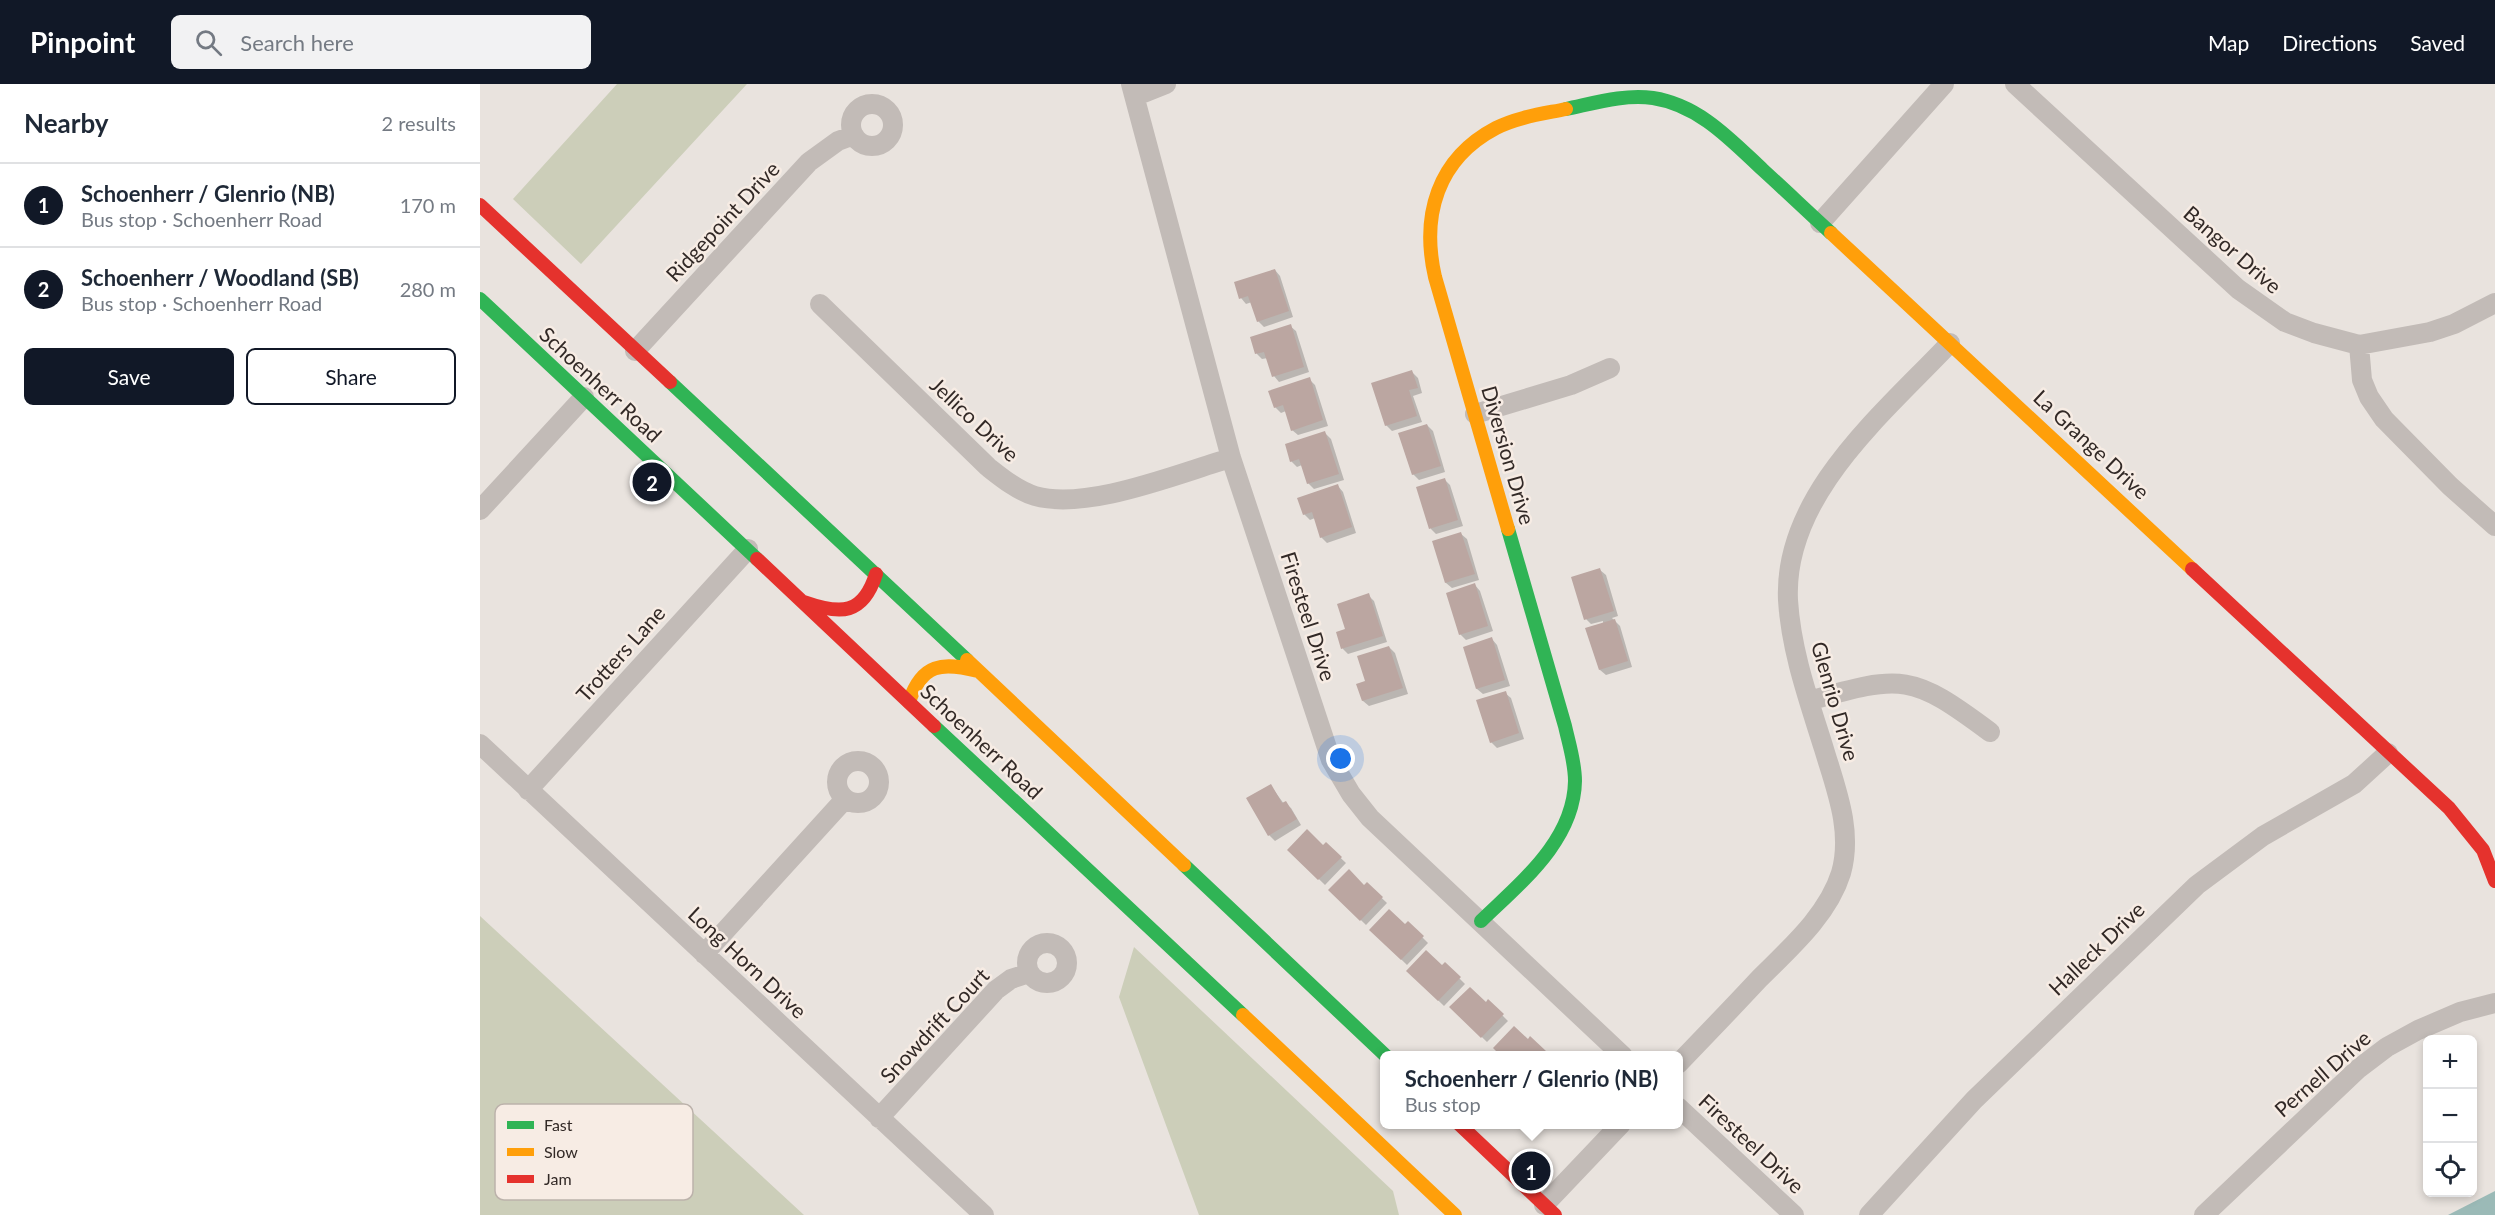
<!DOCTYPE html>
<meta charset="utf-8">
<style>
:root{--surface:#fff;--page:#f2f2f3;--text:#1f2937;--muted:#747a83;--line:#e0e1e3;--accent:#111827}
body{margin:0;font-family:Lato,sans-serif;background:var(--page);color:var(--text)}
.controls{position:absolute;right:18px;bottom:18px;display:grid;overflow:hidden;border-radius:9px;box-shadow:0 3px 9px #0003}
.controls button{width:54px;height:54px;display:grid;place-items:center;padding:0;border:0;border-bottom:2px solid var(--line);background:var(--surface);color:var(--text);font:30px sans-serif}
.you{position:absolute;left:861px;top:675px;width:21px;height:21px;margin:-15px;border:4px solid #fff;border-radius:50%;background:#1a73e8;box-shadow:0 0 0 9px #1a73e833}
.badge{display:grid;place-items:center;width:39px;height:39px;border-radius:50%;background:var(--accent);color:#fff;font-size:20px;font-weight:700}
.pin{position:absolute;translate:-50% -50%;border:3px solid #fff;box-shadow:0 2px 6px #0006}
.popup{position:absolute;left:900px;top:967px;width:303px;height:78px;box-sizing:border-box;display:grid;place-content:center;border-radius:9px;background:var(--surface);filter:drop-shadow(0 2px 4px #0005);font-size:20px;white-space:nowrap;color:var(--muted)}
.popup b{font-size:22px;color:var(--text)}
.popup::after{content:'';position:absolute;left:50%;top:100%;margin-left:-12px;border:12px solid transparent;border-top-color:var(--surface)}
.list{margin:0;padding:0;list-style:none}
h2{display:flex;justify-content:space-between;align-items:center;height:78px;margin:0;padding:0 24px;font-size:26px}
h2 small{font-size:20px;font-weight:400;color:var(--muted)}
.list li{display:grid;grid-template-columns:39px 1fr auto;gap:18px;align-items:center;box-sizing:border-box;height:84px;padding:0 24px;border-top:2px solid var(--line)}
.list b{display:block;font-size:22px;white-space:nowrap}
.list p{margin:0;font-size:20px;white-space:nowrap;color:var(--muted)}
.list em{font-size:20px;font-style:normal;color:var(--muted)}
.actions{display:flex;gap:12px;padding:18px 24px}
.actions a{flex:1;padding:14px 0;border:2px solid var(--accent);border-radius:9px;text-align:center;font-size:21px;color:var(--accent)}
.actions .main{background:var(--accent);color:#fff}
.icon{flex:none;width:33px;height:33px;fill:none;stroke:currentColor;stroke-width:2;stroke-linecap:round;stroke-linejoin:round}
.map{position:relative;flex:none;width:2015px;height:1131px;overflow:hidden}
header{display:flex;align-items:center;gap:36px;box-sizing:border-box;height:84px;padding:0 30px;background:var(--accent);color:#fff}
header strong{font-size:28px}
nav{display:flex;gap:33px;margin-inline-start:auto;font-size:21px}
.search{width:420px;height:54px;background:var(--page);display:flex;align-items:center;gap:15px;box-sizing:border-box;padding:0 21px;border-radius:9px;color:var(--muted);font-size:22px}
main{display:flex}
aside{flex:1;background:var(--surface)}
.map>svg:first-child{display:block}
.green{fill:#ccceb9}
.water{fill:#9bbab7}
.shadow{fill:#0003}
.building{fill:#bba6a1}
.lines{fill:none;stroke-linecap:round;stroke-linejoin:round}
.street{stroke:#c2bbb7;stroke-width:20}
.fast{stroke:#30b455;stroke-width:14}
.slow{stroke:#ff9f0a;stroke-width:14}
.jam{stroke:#e5322d;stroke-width:14}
.labels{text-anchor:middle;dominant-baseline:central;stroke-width:5;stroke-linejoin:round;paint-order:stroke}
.street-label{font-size:21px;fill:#322926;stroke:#f7ece4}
.key{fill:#f7ece4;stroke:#bcb2ab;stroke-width:1.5}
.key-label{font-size:16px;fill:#322926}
</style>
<header>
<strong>Pinpoint</strong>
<div class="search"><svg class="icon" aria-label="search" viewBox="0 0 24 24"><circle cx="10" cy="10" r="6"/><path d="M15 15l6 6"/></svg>Search here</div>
<nav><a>Map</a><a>Directions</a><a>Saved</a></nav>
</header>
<main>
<aside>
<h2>Nearby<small>2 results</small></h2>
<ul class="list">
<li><span class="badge">1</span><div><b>Schoenherr / Glenrio (NB)</b><p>Bus stop · Schoenherr Road</p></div><em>170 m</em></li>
<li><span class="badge">2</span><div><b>Schoenherr / Woodland (SB)</b><p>Bus stop · Schoenherr Road</p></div><em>280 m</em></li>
</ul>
<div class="actions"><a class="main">Save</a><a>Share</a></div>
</aside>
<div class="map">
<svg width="2015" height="1131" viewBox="0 0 2015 1131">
<rect width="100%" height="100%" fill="#e9e3de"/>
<path class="green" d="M 137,0 L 267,0 L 101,180 L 33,115 Z
M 0,832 L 324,1131 L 0,1131 Z
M 654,863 L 913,1107 L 919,1131 L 719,1131 L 639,913 Z"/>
<path class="water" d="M 2015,1107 L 2015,1131 L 1968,1131 Z"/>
<path class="shadow" d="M 795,186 L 800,192 L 813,233 L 784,243 L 778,237 L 772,218 L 766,220 L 761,214 Z
M 810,242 L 816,247 L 829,288 L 799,298 L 794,292 L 788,274 L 782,275 L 777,270 L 772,254 Z
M 932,288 L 938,294 L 942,309 L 933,312 L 942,338 L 912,347 L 906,341 Z
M 829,295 L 835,301 L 848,342 L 818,351 L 812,346 L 806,327 L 801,329 L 795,323 Z
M 947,341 L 953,347 L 965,388 L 939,396 L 933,390 Z
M 845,349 L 851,355 L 864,396 L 834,405 L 828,399 L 822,381 L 817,383 L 811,377 Z
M 965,396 L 970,401 L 983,442 L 956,450 L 951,445 L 938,404 Z
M 858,402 L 863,408 L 876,449 L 847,459 L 841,453 L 835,434 L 830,436 L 824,430 Z
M 981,450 L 987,455 L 999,496 L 972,504 L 966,499 L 954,458 Z
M 1120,486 L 1126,491 L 1138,532 L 1132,534 L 1140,542 L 1152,583 L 1126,591 L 1120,586 L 1123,537 L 1111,540 L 1106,535 Z
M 995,501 L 1000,507 L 1013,547 L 986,556 L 980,550 Z
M 888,511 L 894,517 L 907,558 L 868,570 L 863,565 L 858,549 L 867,546 Z
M 1012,555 L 1017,561 L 1030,602 L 1003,610 L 997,605 L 985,564 Z
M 909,563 L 915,569 L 928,610 L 889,622 L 883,617 L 878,601 L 887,598 Z
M 1025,609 L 1031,614 L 1044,655 L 1017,664 L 1011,658 Z
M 791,702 L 804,720 L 805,719 L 811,724 L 821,741 L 795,757 L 789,751 Z
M 846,760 L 866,779 L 845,801 L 809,766 L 843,763 Z
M 887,800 L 907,819 L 886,841 L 850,806 L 885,803 Z
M 928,839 L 948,859 L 927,881 L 891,846 L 925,842 Z
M 965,880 L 985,900 L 964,922 L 928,887 L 962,883 Z
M 1008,917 L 1028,937 L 1007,958 L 971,923 L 1006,920 Z"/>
<path class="building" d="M 795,185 L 809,227 L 777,238 L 768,212 L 759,215 L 754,198 Z
M 811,240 L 824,283 L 792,293 L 784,268 L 775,270 L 770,253 Z
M 932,286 L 938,304 L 929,306 L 937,332 L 905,342 L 891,299 Z
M 830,293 L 843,336 L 811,347 L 803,321 L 794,324 L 788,307 Z
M 947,340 L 961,382 L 932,391 L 918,349 Z
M 845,347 L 859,390 L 827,400 L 819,375 L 810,378 L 805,360 Z
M 965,394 L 978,436 L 949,445 L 936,403 Z
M 858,400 L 872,443 L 840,454 L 832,428 L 823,431 L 817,414 Z
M 981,448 L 995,490 L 965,499 L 952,457 Z
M 1120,484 L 1134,527 L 1104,536 L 1091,493 Z
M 995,499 L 1008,542 L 979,551 L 966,509 Z
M 889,509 L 903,552 L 861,565 L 856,548 L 865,545 L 857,520 Z
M 1135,535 L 1148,577 L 1119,586 L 1105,544 Z
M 1012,553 L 1025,596 L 996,605 L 983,563 Z
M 909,562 L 923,604 L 882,617 L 876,600 L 885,597 L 877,572 Z
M 1026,607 L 1039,649 L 1010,659 L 996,616 Z
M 791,700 L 802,719 L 806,717 L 817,735 L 788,752 L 766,714 Z
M 827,745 L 843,761 L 846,758 L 862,773 L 838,796 L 807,766 Z
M 869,785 L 884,801 L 887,798 L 903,813 L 880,837 L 848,806 Z
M 909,825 L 925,840 L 928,837 L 944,852 L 921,876 L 889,846 Z
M 946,866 L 962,881 L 965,878 L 981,893 L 958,917 L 926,887 Z
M 990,903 L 1006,918 L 1008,915 L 1024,930 L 1001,954 L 969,923 Z
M 1034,942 L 1048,955 L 1050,952 L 1066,967 L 1062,972 L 1021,972 L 1013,964 Z"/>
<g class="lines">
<path class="street" d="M 651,0 L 751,374 L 851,676 L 871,710 L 890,734 L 1143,972
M 1535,0 L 1758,205 L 1805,238 L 1834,249 L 1879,261 L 1950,248 L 1974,240 L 2015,219
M 656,12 L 686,0
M371 41a21 21 0 1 1 42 0a21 21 0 1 1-42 0Z
M 1340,139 L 1464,0
M 340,220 L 508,383 C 522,394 538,407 555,412 C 608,427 699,389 751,374
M 1879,261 L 1882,296 L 1889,313 L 1904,335 L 1970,402 L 2015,442
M 155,267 L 329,78 L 358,57 L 374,51
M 995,330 L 1091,301 L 1130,284
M 0,426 L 104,313
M 1329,617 C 1423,590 1432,590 1510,648
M 0,660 L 504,1131
M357 698a21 21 0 1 1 42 0a21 21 0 1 1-42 0Z
M 48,706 L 268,465
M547 879a20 20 0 1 1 40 0a20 20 0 1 1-40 0Z
M 224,870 L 365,715
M 1198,980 C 1225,952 1252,924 1279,895 C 1310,864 1348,831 1361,789 C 1373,747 1356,705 1344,665 C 1329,617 1311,567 1308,516 C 1303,411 1404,329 1470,259
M 1198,1023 L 1314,1131
M 399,1034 L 516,906 L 531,895 L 549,889
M 1064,1121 L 1141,1040
M 1389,1131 L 1494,1016 L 1717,801 L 1783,752 L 1874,700 L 1908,669
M 1724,1131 L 1878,985 L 1907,963 L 1938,946 L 1980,928 L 2015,919"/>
<path class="fast" d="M 1086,25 C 1115,19 1144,10 1173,14 C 1219,21 1251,56 1283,86 C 1306,107 1328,128 1351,149
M 0,215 L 277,475
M 190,298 L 487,576
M 454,642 L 763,931
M 704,781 L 906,972
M 1001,837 C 1040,799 1094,757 1095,697 C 1095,678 1089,660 1085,642 L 1028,445"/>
<path class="slow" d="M 1351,149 L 1712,485
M 1028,445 L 955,193 C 941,132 957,75 1016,44 C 1038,33 1062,30 1086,25
M 487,576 L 704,781
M 429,618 C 442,579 462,578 498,587
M 763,931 L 975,1131"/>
<path class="jam" d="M 0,121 L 190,298
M 277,475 L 454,642
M 1712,485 L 1969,724 L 2003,766 L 2015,797
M 324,518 C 361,531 383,531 396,490
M 979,1040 L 1075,1131"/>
</g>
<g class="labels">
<g class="street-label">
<text transform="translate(242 137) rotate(-47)">Ridgepoint Drive</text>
<text transform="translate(1753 165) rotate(41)">Bangor Drive</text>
<text transform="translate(121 300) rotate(43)">Schoenherr Road</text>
<text transform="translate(495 335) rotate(43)">Jellico Drive</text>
<text transform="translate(1612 360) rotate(43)">La Grange Drive</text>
<text transform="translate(1029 371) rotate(74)">Diversion Drive</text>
<text transform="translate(829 532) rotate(72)">Firesteel Drive</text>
<text transform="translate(140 569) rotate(-48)">Trotters Lane</text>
<text transform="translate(1356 617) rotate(74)">Glenrio Drive</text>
<text transform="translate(502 657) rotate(43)">Schoenherr Road</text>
<text transform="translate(1616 864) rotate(-44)">Halleck Drive</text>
<text transform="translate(268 878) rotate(43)">Long Horn Drive</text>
<text transform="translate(454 941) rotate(-47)">Snowdrift Court</text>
<text transform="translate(1842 989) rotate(-41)">Pernell Drive</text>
<text transform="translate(1272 1059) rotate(43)">Firesteel Drive</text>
</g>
</g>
<rect x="15" y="1020" width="198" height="96" rx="9" class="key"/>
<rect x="27" y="1037" width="27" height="8" fill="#30b455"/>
<rect x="27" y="1064" width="27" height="8" fill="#ff9f0a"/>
<rect x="27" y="1091" width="27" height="8" fill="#e5322d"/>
<g class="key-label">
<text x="64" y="1047">Fast</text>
<text x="64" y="1074">Slow</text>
<text x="64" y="1101">Jam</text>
</g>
</svg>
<div class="controls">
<button>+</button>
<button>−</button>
<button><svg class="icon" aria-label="locate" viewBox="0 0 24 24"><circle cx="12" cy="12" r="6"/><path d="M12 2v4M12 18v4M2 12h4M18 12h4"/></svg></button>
</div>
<div class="you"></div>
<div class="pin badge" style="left:1051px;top:1087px">1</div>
<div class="popup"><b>Schoenherr / Glenrio (NB)</b>Bus stop</div>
<div class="pin badge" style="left:172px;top:398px">2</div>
</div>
</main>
